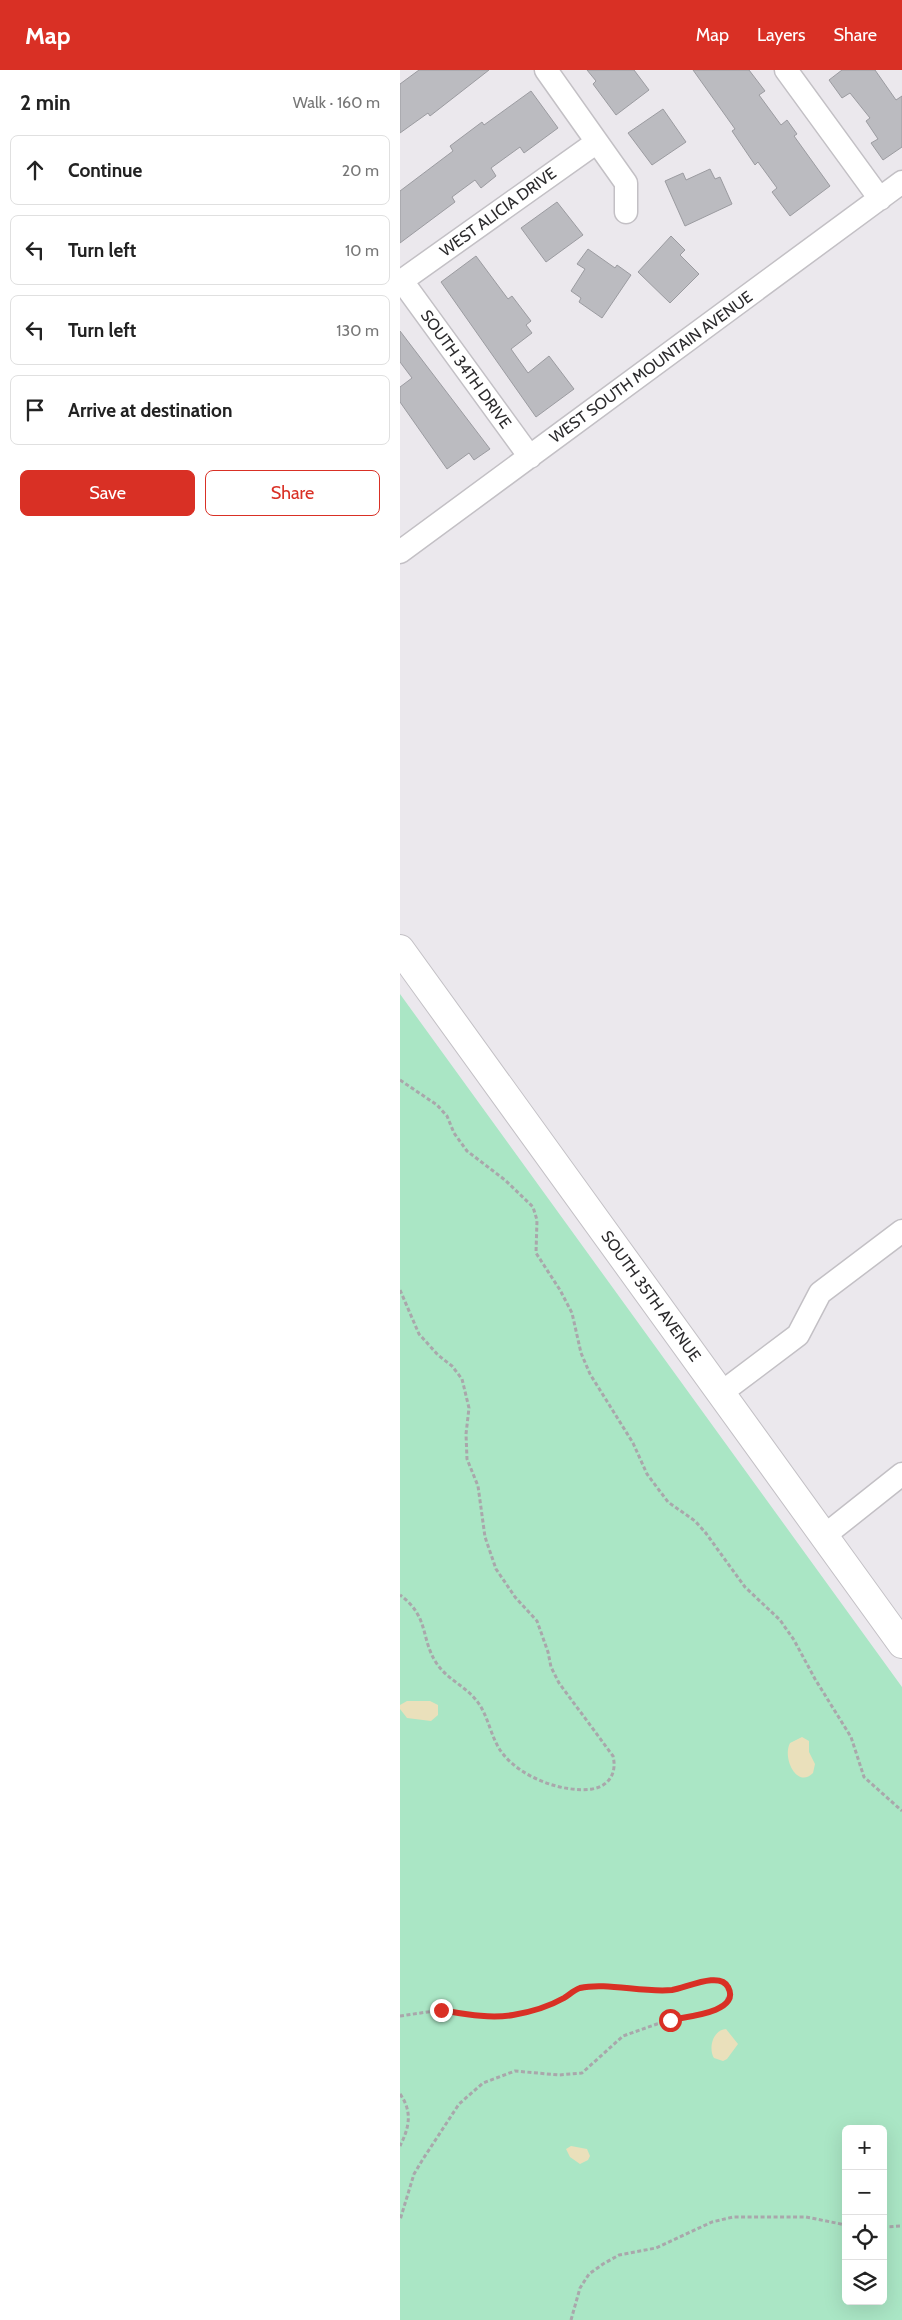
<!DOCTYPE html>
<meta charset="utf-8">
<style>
:root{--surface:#fff;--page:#f2f2f2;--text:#222;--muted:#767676;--line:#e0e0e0;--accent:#d93025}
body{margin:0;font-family:Cabin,sans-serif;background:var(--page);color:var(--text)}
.controls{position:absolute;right:15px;bottom:15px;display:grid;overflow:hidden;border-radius:8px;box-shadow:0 5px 20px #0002}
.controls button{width:45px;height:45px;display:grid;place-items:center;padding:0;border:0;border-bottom:1px solid var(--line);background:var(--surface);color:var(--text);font:25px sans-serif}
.stop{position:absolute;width:15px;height:15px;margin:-11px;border:4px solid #d93025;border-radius:50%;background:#fff}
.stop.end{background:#d93025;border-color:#fff;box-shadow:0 1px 5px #0008}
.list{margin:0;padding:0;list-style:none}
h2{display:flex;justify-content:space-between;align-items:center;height:65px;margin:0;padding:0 20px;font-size:21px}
h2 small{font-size:16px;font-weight:400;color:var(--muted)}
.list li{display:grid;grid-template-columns:32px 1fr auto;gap:15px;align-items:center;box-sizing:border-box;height:70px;margin:0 10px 10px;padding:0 10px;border:1px solid var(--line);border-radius:8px}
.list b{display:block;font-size:19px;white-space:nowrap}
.list em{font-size:16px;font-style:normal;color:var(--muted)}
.actions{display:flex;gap:10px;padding:15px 20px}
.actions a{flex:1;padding:11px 0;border:1px solid var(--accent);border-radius:8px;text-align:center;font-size:18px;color:var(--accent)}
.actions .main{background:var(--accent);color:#fff}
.icon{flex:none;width:28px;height:28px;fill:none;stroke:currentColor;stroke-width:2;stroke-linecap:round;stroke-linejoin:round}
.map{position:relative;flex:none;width:502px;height:2250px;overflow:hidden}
header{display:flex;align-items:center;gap:30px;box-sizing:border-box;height:70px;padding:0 25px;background:var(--accent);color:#fff}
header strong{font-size:24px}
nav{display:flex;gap:28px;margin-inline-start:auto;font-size:18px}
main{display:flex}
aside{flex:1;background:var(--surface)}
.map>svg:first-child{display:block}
.green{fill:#aae6c5;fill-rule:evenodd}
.sand{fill:#eae0bb}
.building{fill:#bbbbc0;stroke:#9b9ba0}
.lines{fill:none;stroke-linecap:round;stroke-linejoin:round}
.minor-casing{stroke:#c3c0c5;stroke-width:25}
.major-casing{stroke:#c3c0c5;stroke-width:30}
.path{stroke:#a9a7ab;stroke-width:3;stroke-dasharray:4 2.5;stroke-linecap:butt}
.minor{stroke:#fff;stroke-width:22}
.major{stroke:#fff;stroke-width:28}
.route{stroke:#d93025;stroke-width:6}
.labels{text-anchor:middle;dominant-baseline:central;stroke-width:5;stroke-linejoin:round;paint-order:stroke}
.street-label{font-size:16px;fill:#2c2b2d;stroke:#fff}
</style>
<header>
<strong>Map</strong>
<nav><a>Map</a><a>Layers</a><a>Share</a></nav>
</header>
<main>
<aside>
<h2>2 min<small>Walk · 160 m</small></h2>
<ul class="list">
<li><svg class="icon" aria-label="ahead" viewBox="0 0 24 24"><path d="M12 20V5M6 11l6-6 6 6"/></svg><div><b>Continue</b></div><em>20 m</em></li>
<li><svg class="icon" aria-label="left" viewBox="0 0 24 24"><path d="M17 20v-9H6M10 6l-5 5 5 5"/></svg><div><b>Turn left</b></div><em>10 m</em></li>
<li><svg class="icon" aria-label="left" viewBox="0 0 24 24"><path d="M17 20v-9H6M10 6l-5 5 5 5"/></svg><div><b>Turn left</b></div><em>130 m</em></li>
<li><svg class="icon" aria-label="arrive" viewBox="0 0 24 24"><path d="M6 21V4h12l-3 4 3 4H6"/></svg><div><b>Arrive at destination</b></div></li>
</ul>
<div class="actions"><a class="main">Save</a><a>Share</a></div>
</aside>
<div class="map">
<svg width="502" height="2250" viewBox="0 0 502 2250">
<rect width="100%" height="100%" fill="#ebe8ed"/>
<path class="green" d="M 0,924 L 502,1617 L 502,2250 L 0,2250 ZM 446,2059 L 483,2059 L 483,2231 L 446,2231 Z"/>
<path class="sand" d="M 7,1631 L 30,1631 L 38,1635 L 38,1645 L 31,1651 L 7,1648 L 0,1639 L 0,1635 Z
M 402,1667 L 409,1671 L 409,1682 L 415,1694 L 413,1703 C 397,1719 382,1688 390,1673 Z
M 326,1959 L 338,1974 L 327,1989 L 323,1991 L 314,1988 C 308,1978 313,1960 326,1959 Z
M 171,2076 L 187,2079 L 190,2086 L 188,2090 L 180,2094 L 170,2087 L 166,2079 Z"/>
<path class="building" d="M 19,0 L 89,0 L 30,46 L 28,43 L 0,63 L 0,14 Z
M 187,0 L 234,0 L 249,20 L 216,45 L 193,14 L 196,11 Z
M 293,0 L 349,0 L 365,21 L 359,25 L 381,55 L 387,50 L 397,64 L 394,66 L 430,116 L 390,146 L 372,122 L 377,118 L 358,92 L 355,95 L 332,61 L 335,59 Z
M 442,0 L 475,0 L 496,30 L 502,26 L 502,77 L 483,90 L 471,73 L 478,69 L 466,51 L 470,48 L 450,23 L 442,28 L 429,10 Z
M 131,21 L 158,58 L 124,83 L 120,77 L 91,98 L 96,106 L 81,118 L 75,110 L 52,127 L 55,132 L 0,173 L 0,121 L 53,81 L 50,76 L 82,52 L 84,55 Z
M 263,39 L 286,72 L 252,95 L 228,63 Z
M 310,99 L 315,109 L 320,107 L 332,134 L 285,156 L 265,111 L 283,103 L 286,110 Z
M 157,132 L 183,165 L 146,192 L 121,158 Z
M 271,166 L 285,180 L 280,185 L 299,204 L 270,233 L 238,202 Z
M 188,179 L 215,198 L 217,195 L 231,205 L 202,248 L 179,232 L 181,228 L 171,221 L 185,199 L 177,194 Z
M 76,186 L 108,229 L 112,226 L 131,251 L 126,255 L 132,263 L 111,279 L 128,303 L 149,286 L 174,319 L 136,347 L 41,212 Z
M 0,261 L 90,379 L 74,390 L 69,383 L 47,399 L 0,332 L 0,317 L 12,308 L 0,292 Z"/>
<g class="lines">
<defs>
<path id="minor" d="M 146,0 L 226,113 L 226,142
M 386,0 L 480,129
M 2,211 L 130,387
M 0,212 L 197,72
M 0,482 L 502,112
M 321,1323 L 398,1265 L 420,1223 L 502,1161
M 424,1466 L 502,1404"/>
<path id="major" d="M 0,879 L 502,1574"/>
</defs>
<use href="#minor" class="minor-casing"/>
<use href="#major" class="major-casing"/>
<path class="path" d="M 0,1010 L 37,1035 L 47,1046 L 54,1063 L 67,1081 L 105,1110 L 133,1137 L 137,1150 L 136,1183 L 160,1220 L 172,1243 L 181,1283 L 190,1304 L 233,1373 L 247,1404 L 268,1432 L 295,1451 L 305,1462 L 345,1517 L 380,1550 L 394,1570 L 415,1609 L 451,1667 L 464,1707 L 502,1741
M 0,1220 L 19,1264 L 38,1285 L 52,1296 L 62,1309 L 69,1338 L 66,1364 L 67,1389 L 78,1416 L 85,1467 L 96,1499 L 115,1527 L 137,1551 L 148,1582 L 151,1597 L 159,1613 L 213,1686 C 217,1702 210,1716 192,1719 C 163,1723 122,1708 103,1684 C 90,1668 89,1645 76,1630 C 65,1616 47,1609 37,1594 C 20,1569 30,1547 0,1525
M 0,1946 L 41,1940 L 93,1947 L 112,1945 L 146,1937 L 178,1919 L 191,1916 L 262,1921 L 279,1919 L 314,1909 L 322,1910 L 330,1920 L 325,1934 L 309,1943 L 257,1954 L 223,1966 L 182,2003 L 159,2005 L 115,2001 L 83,2013 L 59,2034 L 23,2089 L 14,2104 L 0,2150
M 0,2024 C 13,2042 9,2058 0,2076
M 483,2157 L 502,2156
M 171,2250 L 180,2218 L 189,2204 L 203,2194 L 219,2185 L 256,2178 L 312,2152 L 333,2147 L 406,2147 L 446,2155"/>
<use href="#minor" class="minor"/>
<use href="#major" class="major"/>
</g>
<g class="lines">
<path class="route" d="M 41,1940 C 65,1944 89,1949 113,1945 C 131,1942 148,1937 164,1928 C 169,1925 174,1920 180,1918 C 206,1912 243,1923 272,1920 C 286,1918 320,1901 328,1917 C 342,1943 283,1947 270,1950"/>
</g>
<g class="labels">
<g class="street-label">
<text transform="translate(98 142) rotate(-36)">WEST ALICIA DRIVE</text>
<text transform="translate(251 297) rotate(-36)">WEST SOUTH MOUNTAIN AVENUE</text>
<text transform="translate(66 299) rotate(54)">SOUTH 34TH DRIVE</text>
<text transform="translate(251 1226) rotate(54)">SOUTH 35TH AVENUE</text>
</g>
</g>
</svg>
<div class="controls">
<button>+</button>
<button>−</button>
<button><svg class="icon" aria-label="locate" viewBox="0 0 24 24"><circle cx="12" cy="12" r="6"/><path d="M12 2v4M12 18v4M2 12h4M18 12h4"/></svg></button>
<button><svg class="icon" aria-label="layers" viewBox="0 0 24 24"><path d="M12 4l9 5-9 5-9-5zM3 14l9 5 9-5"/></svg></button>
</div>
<div class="stop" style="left:270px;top:1950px"></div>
<div class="stop end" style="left:41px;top:1940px"></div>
</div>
</main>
